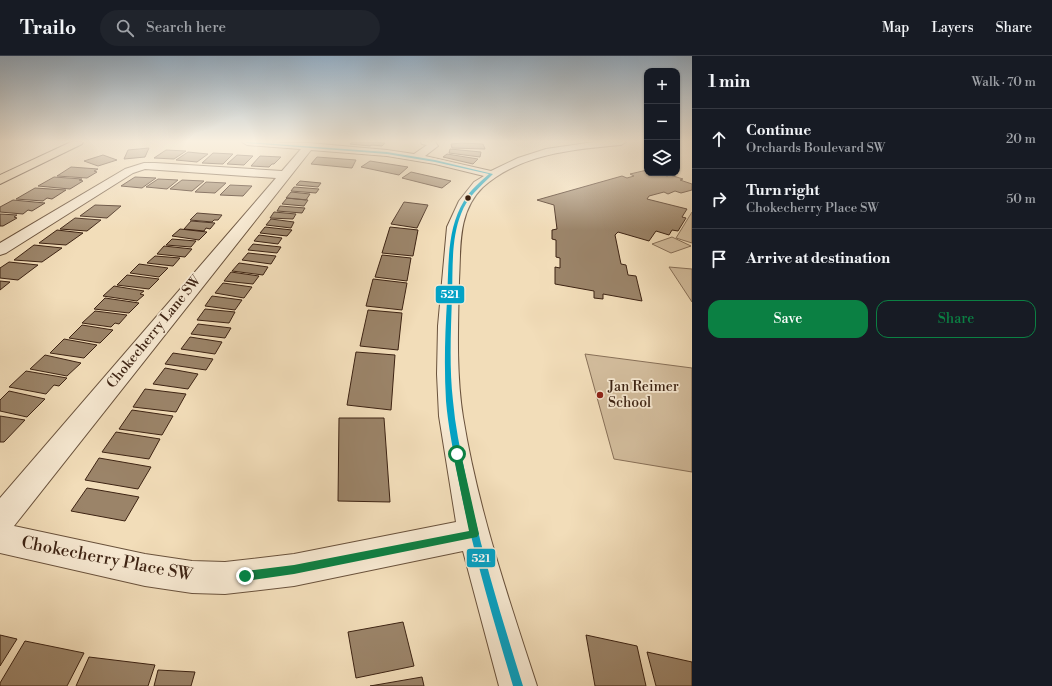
<!DOCTYPE html>
<meta charset="utf-8">
<style>
:root{--surface:#171b24;--page:#20242c;--text:#f1f3f6;--muted:#9ea1a6;--line:#363941;--accent:#0b8043}
body{margin:0;font-family:"Libre Bodoni",serif;background:var(--page);color:var(--text)}
.controls{position:absolute;right:12px;top:12px;display:grid;overflow:hidden;border-radius:8px;box-shadow:0 1px 3px #0004}
.controls button{width:36px;height:36px;display:grid;place-items:center;padding:0;border:0;border-bottom:1px solid var(--line);background:var(--surface);color:var(--text);font:20px sans-serif}
.stop{position:absolute;width:12px;height:12px;margin:-9px;border:3px solid #0b8043;border-radius:50%;background:#fff}
.stop.end{background:#0b8043;border-color:#fff;box-shadow:0 1px 4px #0008}
.list{margin:0;padding:0;list-style:none}
h2{display:flex;justify-content:space-between;align-items:center;height:52px;margin:0;padding:0 16px;font-size:17px}
h2 small{font-size:13px;font-weight:400;color:var(--muted)}
.list li{display:grid;grid-template-columns:26px 1fr auto;gap:12px;align-items:center;box-sizing:border-box;height:60px;padding:0 16px;border-top:1px solid var(--line)}
.list b{display:block;font-size:15px;white-space:nowrap}
.list p{margin:0;font-size:13px;white-space:nowrap;color:var(--muted)}
.list em{font-size:13px;font-style:normal;color:var(--muted)}
.actions{display:flex;gap:8px;padding:12px 16px}
.actions a{flex:1;padding:9px 0;border:1px solid var(--accent);border-radius:12px;text-align:center;font-size:14px;color:var(--accent)}
.actions .main{background:var(--accent);color:#fff}
.icon{flex:none;width:22px;height:22px;fill:none;stroke:currentColor;stroke-width:2;stroke-linecap:round;stroke-linejoin:round}
.map{position:relative;flex:none;width:692px;height:630px;overflow:hidden}
header{display:flex;align-items:center;gap:24px;box-sizing:border-box;height:56px;padding:0 20px;background:var(--surface);border-bottom:1px solid var(--line)}
header strong{font-size:19px}
nav{display:flex;gap:22px;margin-inline-start:auto;font-size:14px}
.search{width:280px;height:36px;background:var(--page);display:flex;align-items:center;gap:10px;box-sizing:border-box;padding:0 14px;border-radius:22px;color:var(--muted);font-size:15px}
main{display:flex}
aside{flex:1;background:var(--surface)}
.map>svg:first-child{display:block}
.green{fill:#d3bd9d;stroke:#887058}
.building{fill:#9b8469;stroke:#3d2313}
.lines{fill:none;stroke-linecap:round;stroke-linejoin:round}
.minor-casing{stroke:#6a523c;stroke-width:2}
.major-casing{stroke:#3d2313;stroke-width:2}
.minor{fill:#f7e9d2;fill-rule:evenodd}
.major{fill:#f2ddb9;fill-rule:evenodd}
.bus-1-casing{stroke:#f7e9d2;stroke-width:3}
.bus-1{fill:#03a2c5;fill-rule:evenodd}
.route{fill:#0b8043}
.bus-dot{fill:#3d2313;stroke:#f7e9d2;stroke-width:1.5}
.poi-dot{fill:#8f2418;stroke:#f7e9d2;stroke-width:1.5}
.labels{text-anchor:middle;dominant-baseline:central;stroke-width:3.5;stroke-linejoin:round;paint-order:stroke}
.street-label{font-size:14px;fill:#3d2313;stroke:#f7e9d2}
.poi-label{font-size:14px;fill:#3d2313;stroke:#f7e9d2;text-anchor:start}
.near-street-label{font-size:17px;fill:#3d2313;stroke:#f7e9d2}
.line-badge{stroke:#f7e9d2;stroke-width:1.5}
.badge-label{font-size:11px;text-anchor:middle;font-weight:bold;fill:#fff}
</style>
<header>
<strong>Trailo</strong>
<div class="search"><svg class="icon" aria-label="search" viewBox="0 0 24 24"><circle cx="10" cy="10" r="6"/><path d="M15 15l6 6"/></svg>Search here</div>
<nav><a>Map</a><a>Layers</a><a>Share</a></nav>
</header>
<main>
<div class="map">
<svg width="692" height="630" viewBox="0 0 692 630">
<rect width="100%" height="100%" fill="#f2ddb9"/>
<filter id="stains"><feTurbulence type="fractalNoise" baseFrequency=".005" numOctaves="4"/><feColorMatrix values="0 0 0 0 .2 0 0 0 0 .09 0 0 0 0 .02 0 0 0 .5 -.17"/></filter>
<radialGradient id="worn" r=".72"><stop offset=".6" stop-color="#630" stop-opacity="0"/><stop offset="1" stop-color="#630" stop-opacity=".3"/></radialGradient>
<path class="green" d="M 692,156 L 692,187 L 676,182 Z
M 672,181 L 691,190 L 671,197 L 652,188 Z
M 669,211 L 692,213 L 692,246 Z
M 585,298 L 692,312 L 692,416 L 614,403 Z"/>
<path class="building" d="M 352,86 L 372,86 L 385,87 L 382,90 L 372,89 L 370,90 L 350,88 Z
M 462,87 L 483,88 L 485,93 L 452,92 L 451,88 Z
M 149,92 L 145,101 L 124,103 L 128,94 Z
M 450,93 L 481,96 L 480,101 L 449,97 Z
M 166,94 L 186,95 L 174,103 L 154,102 Z
M 188,96 L 208,98 L 197,106 L 176,104 Z
M 213,97 L 233,98 L 223,108 L 202,107 Z
M 447,98 L 478,103 L 473,108 L 443,101 Z
M 103,99 L 117,104 L 98,110 L 84,105 Z
M 237,99 L 253,100 L 244,109 L 227,108 Z
M 260,100 L 281,101 L 274,108 L 272,108 L 269,111 L 251,110 Z
M 317,101 L 356,104 L 352,112 L 311,108 Z
M 370,105 L 408,111 L 399,119 L 361,111 Z
M 71,111 L 98,113 L 94,115 L 97,116 L 87,122 L 57,120 Z
M 647,114 L 647,117 L 659,117 L 667,120 L 670,119 L 683,123 L 680,124 L 692,128 L 692,134 L 681,137 L 675,135 L 668,138 L 664,136 L 649,140 L 647,143 L 687,153 L 682,161 L 686,162 L 678,175 L 672,174 L 669,179 L 656,175 L 649,185 L 618,176 L 615,179 L 621,208 L 626,209 L 628,219 L 636,220 L 642,245 L 603,238 L 603,243 L 594,242 L 594,235 L 555,228 L 555,211 L 560,212 L 560,202 L 556,201 L 556,184 L 552,183 L 552,174 L 557,173 L 554,149 L 537,144 L 622,120 L 627,122 L 634,120 L 630,118 Z
M 411,116 L 451,125 L 442,132 L 402,122 Z
M 54,121 L 82,123 L 79,124 L 83,125 L 70,133 L 38,130 Z
M 135,121 L 156,122 L 142,132 L 121,130 Z
M 158,123 L 178,124 L 167,133 L 146,131 Z
M 182,124 L 204,125 L 192,135 L 170,133 Z
M 300,125 L 321,127 L 318,131 L 296,129 Z
M 206,126 L 226,127 L 215,137 L 195,136 Z
M 230,129 L 252,130 L 243,140 L 220,139 Z
M 294,131 L 319,133 L 316,137 L 291,135 Z
M 35,132 L 66,134 L 52,143 L 47,142 L 43,145 L 16,143 Z
M 291,136 L 310,138 L 306,144 L 286,142 Z
M 287,142 L 308,144 L 304,150 L 282,148 Z
M 13,144 L 45,147 L 32,155 L 28,154 L 23,158 L 0,156 L 0,151 Z
M 404,146 L 428,149 L 417,172 L 391,168 Z
M 95,149 L 121,150 L 107,162 L 80,160 Z
M 280,150 L 305,152 L 302,157 L 277,155 Z
M 274,156 L 296,158 L 293,163 L 270,162 Z
M 197,157 L 222,159 L 218,164 L 214,164 L 212,166 L 190,164 Z
M 0,158 L 17,159 L 14,161 L 17,162 L 3,170 L 0,170 Z
M 75,162 L 101,164 L 87,175 L 60,173 Z
M 271,163 L 294,166 L 291,172 L 266,169 Z
M 191,165 L 215,167 L 210,173 L 206,172 L 204,175 L 184,173 Z
M 265,171 L 292,174 L 287,180 L 260,177 Z
M 390,171 L 418,174 L 413,200 L 382,197 Z
M 180,173 L 207,176 L 199,184 L 172,180 Z
M 57,174 L 83,177 L 66,189 L 39,187 Z
M 259,179 L 282,182 L 278,188 L 254,185 Z
M 172,183 L 196,185 L 191,191 L 166,189 Z
M 253,188 L 281,191 L 277,197 L 248,194 Z
M 34,189 L 62,192 L 42,206 L 14,204 Z
M 164,190 L 192,193 L 185,201 L 157,198 Z
M 248,197 L 276,200 L 271,208 L 242,204 Z
M 382,199 L 411,202 L 407,225 L 375,221 Z
M 155,200 L 180,202 L 173,210 L 147,207 Z
M 9,206 L 38,209 L 18,224 L 0,222 L 0,212 Z
M 239,207 L 268,211 L 263,219 L 232,215 Z
M 139,208 L 168,212 L 159,221 L 130,217 Z
M 231,216 L 259,220 L 253,228 L 224,225 Z
M 127,219 L 159,223 L 149,233 L 117,229 Z
M 373,223 L 407,227 L 402,254 L 366,250 Z
M 0,225 L 10,226 L 0,234 Z
M 223,227 L 252,231 L 244,242 L 215,237 Z
M 114,230 L 144,235 L 140,238 L 144,239 L 137,245 L 103,240 Z
M 212,240 L 242,244 L 235,254 L 205,250 Z
M 105,242 L 139,247 L 129,257 L 94,253 Z
M 205,253 L 235,256 L 229,267 L 197,264 Z
M 368,254 L 402,257 L 398,294 L 360,290 Z
M 95,255 L 127,259 L 119,268 L 115,267 L 111,271 L 82,267 Z
M 198,268 L 231,272 L 225,282 L 191,278 Z
M 82,269 L 113,274 L 100,287 L 69,282 Z
M 190,281 L 222,286 L 215,298 L 181,293 Z
M 64,283 L 97,289 L 84,302 L 50,297 Z
M 356,296 L 395,299 L 391,354 L 347,349 Z
M 173,297 L 213,303 L 206,314 L 165,308 Z
M 45,299 L 81,307 L 67,320 L 30,313 Z
M 165,312 L 198,318 L 188,333 L 153,328 Z
M 26,315 L 67,322 L 59,330 L 54,329 L 46,338 L 9,331 Z
M 145,333 L 186,338 L 176,356 L 133,351 Z
M 9,335 L 45,343 L 27,361 L 0,355 L 0,344 Z
M 132,354 L 173,360 L 162,379 L 119,373 Z
M 0,360 L 25,364 L 4,386 L 0,386 Z
M 339,362 L 384,362 L 390,446 L 338,445 Z
M 116,376 L 160,383 L 149,403 L 102,396 Z
M 99,402 L 151,411 L 138,433 L 85,424 Z
M 87,432 L 139,441 L 125,465 L 71,455 Z
M 403,566 L 414,610 L 356,622 L 348,576 Z
M 0,579 L 17,583 L 0,610 Z
M 586,579 L 637,590 L 646,630 L 595,630 Z
M 25,585 L 84,597 L 67,630 L 0,630 L 0,627 Z
M 647,596 L 692,606 L 692,630 L 656,630 Z
M 89,601 L 155,609 L 148,630 L 76,630 Z
M 158,614 L 195,616 L 191,630 L 154,630 Z
M 422,621 L 424,630 L 370,630 Z"/>
<g class="lines">
<defs>
<path id="minor" d="M 242,86 L 309,87 L 387,94 L 414,98 L 427,89 L 422,88 L 421,86 L 435,86 L 438,90 L 425,100 L 491,115 L 518,102 L 546,93 L 594,86 L 626,86 L 621,89 C 574,93 520,98 483,131 C 457,156 461,192 459,225 C 458,270 456,316 463,361 C 478,453 508,541 537,630 L 499,630 L 463,495 L 294,530 L 225,538 L 192,537 L 145,530 L 0,497 L 0,442 L 276,122 L 145,113 L 133,117 L 6,197 L 0,199 L 0,187 L 125,113 L 144,107 L 155,107 L 282,115 L 301,93 L 247,89 ZM 311,94 L 387,100 L 435,108 L 484,120 L 474,126 L 459,145 L 447,171 L 438,270 L 437,318 L 439,360 L 456,466 L 294,498 L 225,506 L 192,505 L 145,498 L 14,470 Z"/>
<path id="major" d="M 71,86 L 83,86 L 82,88 L 0,128 L 0,119 Z"/>
</defs>
<use href="#minor" class="minor-casing"/>
<use href="#major" class="major-casing"/>
<use href="#minor" class="minor"/>
<use href="#major" class="major"/>
<defs>
<path id="bus-1" d="M 246,86 L 387,96 L 435,104 L 493,118 C 480,131 467,141 461,158 C 451,183 453,212 452,239 C 451,274 449,310 453,345 C 455,369 460,393 465,417 C 479,489 501,560 523,630 L 513,630 C 492,559 471,489 457,416 C 453,393 448,369 446,345 C 444,311 445,278 447,245 C 449,212 446,174 464,145 C 470,134 480,126 489,118 L 435,106 L 387,98 L 247,87 Z"/>
</defs>
<use href="#bus-1" class="bus-1-casing"/>
<use href="#bus-1" class="bus-1"/>
</g>
<linearGradient id="sky" x2="0" y2="1"><stop stop-color="#93abbf"/><stop offset="0.49" stop-color="#f9f0e0"/><stop offset="1" stop-color="#f9f0e0" stop-opacity="0"/></linearGradient>
<rect width="692" height="174" fill="url(#sky)"/>
<path class="route" d="M 457,395 L 461,398 L 479,478 L 477,481 L 294,518 L 245,525 L 242,523 L 240,520 L 242,516 L 245,515 L 294,509 L 469,475 L 453,398 Z"/>
<circle class="bus-dot" cx="468" cy="142" r="3.5"/>
<circle class="poi-dot" cx="600" cy="339" r="4"/>
<g class="labels">
<g class="street-label">
<text transform="translate(154 276) rotate(-51)">Chokecherry Lane SW</text>
</g>
<g class="poi-label">
<text x="608" y="331">Jan Reimer<tspan x="608" dy="16">School</tspan></text>
</g>
<g class="near-street-label">
<text transform="translate(107 503) rotate(11)">Chokecherry Place SW</text>
</g>
</g>
<g class="line-badge">
<rect x="435" y="229" width="30" height="19" rx="4" fill="#03a2c5"/>
<rect x="466" y="492" width="30" height="20" rx="4" fill="#03a2c5"/>
</g>
<g class="badge-label">
<text x="450" y="242">521</text>
<text x="481" y="506">521</text>
</g>
<rect width="100%" height="100%" filter="url(#stains)"/>
<rect width="100%" height="100%" fill="url(#worn)"/>
</svg>
<div class="controls">
<button>+</button>
<button>−</button>
<button><svg class="icon" aria-label="layers" viewBox="0 0 24 24"><path d="M12 4l9 5-9 5-9-5zM3 14l9 5 9-5"/></svg></button>
</div>
<div class="stop" style="left:457px;top:398px"></div>
<div class="stop end" style="left:245px;top:520px"></div>
</div>
<aside>
<h2>1 min<small>Walk · 70 m</small></h2>
<ul class="list">
<li><svg class="icon" aria-label="ahead" viewBox="0 0 24 24"><path d="M12 20V5M6 11l6-6 6 6"/></svg><div><b>Continue</b><p>Orchards Boulevard SW</p></div><em>20 m</em></li>
<li><svg class="icon" aria-label="right" viewBox="0 0 24 24"><path d="M7 20v-9h11M14 6l5 5-5 5"/></svg><div><b>Turn right</b><p>Chokecherry Place SW</p></div><em>50 m</em></li>
<li><svg class="icon" aria-label="arrive" viewBox="0 0 24 24"><path d="M6 21V4h12l-3 4 3 4H6"/></svg><div><b>Arrive at destination</b></div></li>
</ul>
<div class="actions"><a class="main">Save</a><a>Share</a></div>
</aside>
</main>
